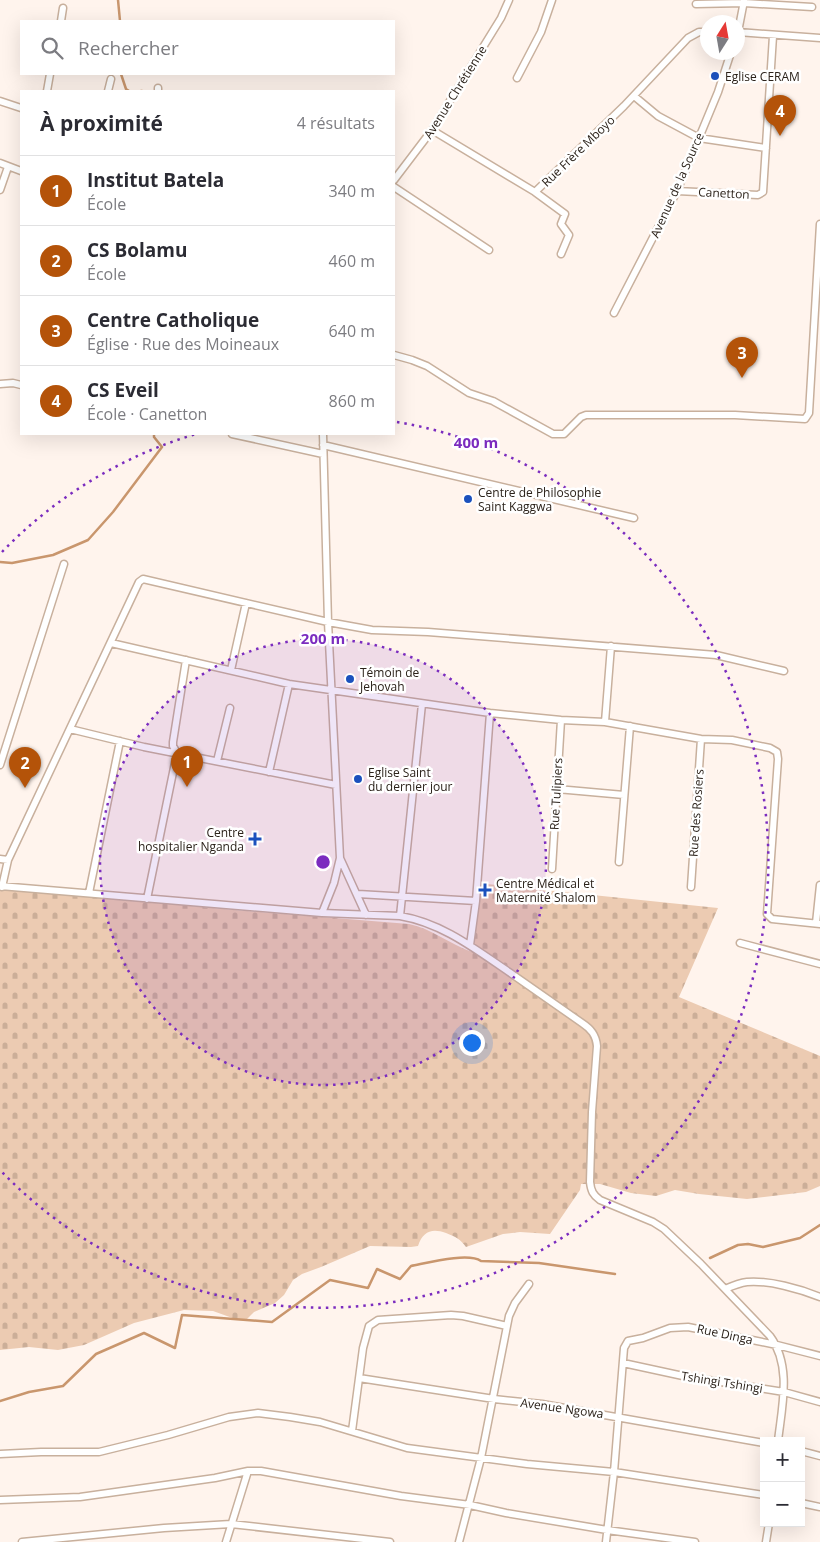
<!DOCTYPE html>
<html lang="fr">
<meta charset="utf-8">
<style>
:root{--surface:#fff;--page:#f2f2f3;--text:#2b2b33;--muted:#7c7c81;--line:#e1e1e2;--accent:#b45309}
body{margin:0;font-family:"Open Sans",sans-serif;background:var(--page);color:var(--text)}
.controls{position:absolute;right:15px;bottom:15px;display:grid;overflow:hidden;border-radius:0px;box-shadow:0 5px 20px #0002}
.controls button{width:45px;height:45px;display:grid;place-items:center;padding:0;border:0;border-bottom:1px solid var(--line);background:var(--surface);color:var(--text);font:25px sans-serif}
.compass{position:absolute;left:700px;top:15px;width:45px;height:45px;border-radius:50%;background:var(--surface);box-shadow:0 5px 20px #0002;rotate:11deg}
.you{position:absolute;left:471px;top:1042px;width:18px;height:18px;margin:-12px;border:4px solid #fff;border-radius:50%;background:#1a73e8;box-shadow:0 0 0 8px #1a73e833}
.badge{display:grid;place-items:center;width:32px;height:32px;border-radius:50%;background:var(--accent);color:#fff;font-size:16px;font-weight:700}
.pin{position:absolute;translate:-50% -41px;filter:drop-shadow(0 1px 2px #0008)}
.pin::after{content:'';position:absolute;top:26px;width:18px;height:15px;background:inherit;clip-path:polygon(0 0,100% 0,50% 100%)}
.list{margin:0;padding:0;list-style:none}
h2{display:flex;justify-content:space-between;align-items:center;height:65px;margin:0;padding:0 20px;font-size:21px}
h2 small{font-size:16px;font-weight:400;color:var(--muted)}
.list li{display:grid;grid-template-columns:32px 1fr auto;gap:15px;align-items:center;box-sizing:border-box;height:70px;padding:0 20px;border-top:1px solid var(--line)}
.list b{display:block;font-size:19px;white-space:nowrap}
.list p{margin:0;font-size:16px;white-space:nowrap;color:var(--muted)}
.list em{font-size:16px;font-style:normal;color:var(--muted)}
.icon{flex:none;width:28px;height:28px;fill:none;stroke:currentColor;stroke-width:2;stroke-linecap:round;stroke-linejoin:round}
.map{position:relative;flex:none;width:820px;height:1542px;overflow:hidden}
.search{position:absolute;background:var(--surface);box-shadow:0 5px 20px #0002;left:20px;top:20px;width:375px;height:55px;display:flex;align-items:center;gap:12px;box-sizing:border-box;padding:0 18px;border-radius:0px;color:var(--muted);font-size:19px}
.panel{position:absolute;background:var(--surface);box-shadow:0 5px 20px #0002;left:20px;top:90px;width:375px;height:345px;border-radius:0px}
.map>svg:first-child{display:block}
.cemetery{fill:url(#cemetery-stones)}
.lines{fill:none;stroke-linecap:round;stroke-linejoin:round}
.stream{stroke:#c9966d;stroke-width:2.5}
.minor-casing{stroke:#c8b09d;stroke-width:9}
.minor{stroke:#fff;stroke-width:6}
.ring{fill:none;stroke:#7b2cbf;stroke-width:2.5;stroke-dasharray:2.5 5}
.poi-dot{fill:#1b51bd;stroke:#fff;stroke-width:2}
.labels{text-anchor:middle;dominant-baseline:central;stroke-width:5;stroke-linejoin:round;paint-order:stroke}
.poi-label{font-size:12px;fill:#2b221a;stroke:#fff;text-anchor:start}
.street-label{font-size:12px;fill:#2b221a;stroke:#fff}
.centre{fill:#7b2cbf;stroke:#fff;stroke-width:2.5}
.ring-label{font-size:15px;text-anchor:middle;font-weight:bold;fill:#7b2cbf;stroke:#fff;stroke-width:5;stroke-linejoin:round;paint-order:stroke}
</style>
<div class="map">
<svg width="820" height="1542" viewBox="0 0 820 1542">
<defs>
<pattern id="cemetery-stones" width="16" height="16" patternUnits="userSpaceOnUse" patternTransform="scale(1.25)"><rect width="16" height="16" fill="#eccbb2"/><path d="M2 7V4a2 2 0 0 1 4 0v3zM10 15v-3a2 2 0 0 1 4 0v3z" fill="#cbae98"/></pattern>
</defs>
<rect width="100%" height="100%" fill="#fff4ed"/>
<path class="cemetery" d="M 487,884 L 718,908 L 679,997 L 820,1056 L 820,1186 L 806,1192 L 747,1199 L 699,1194 L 675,1190 L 656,1196 L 631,1193 L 600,1184 L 581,1184 L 580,1190 L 550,1234 L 520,1232 L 503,1234 L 466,1247 C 460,1239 456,1237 446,1233 C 432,1228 423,1231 418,1246 L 411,1247 L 370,1246 L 321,1267 L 302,1274 L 293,1280 L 284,1295 L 275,1303 L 254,1312 L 246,1320 L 238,1320 L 213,1311 L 184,1310 L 134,1323 L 84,1345 L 58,1350 L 29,1347 L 0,1350 L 0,890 L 41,892 L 235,910 L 409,924 C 432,929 450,944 472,952 L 479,896 L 486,897 Z"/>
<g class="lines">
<path class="stream" d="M 118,0 L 120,21
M 121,74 L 126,89 L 129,91
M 141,91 L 142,91
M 0,562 L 12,563 L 53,555 L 88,540 L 113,512 L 162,447 L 154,437 L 154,434
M 710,1258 L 738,1245 L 748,1244 L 763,1247 L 800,1238 L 820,1225
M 0,1401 L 29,1392 L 63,1386 L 96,1354 L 144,1333 L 175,1348 L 182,1315 L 272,1322 L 330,1280 L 368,1288 L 377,1269 L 400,1279 L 411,1266 C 427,1263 468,1252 481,1261 L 539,1263 L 615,1274"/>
<defs>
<path id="minor" d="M 696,4 L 744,3 L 812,7
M 61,21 L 63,8
M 738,32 L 820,38
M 738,32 L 744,1
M 517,78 L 541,32 L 552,0
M 47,91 L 50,74
M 108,91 L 111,79
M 158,91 L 158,88
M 634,96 L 658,116 L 699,138 L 766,148
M 0,101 L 21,108
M 432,130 L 535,192 L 624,106 L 688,38 L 699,32 L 708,32
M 0,163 L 21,171
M 394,180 L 432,130 L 501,18 L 509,0
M 394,187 L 489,250
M 0,190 L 8,167
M 677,191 L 758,195 L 763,192 L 773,36
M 535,192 L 565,214 L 561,224 L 569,235 L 561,254
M 614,313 L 677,191 L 718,92 L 731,52
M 394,355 L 412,360 L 427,366 L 469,393 L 493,401 L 553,434 L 564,434 L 581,417 L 586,415 L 735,415 L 805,419 L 809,413 L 820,224
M 0,384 L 13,383 L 21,385
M 232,434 L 323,454
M 323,445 L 634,518
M 111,643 L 289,684 L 490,713 L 561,720 L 605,722 L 701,739 L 732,740 L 770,748 L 777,752 L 778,759 L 767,914 L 772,919 L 820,924
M 231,670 L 246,603
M 605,722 L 611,646
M 70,729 L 144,747 L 336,785
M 217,761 L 230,708
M 0,765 L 64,564
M 269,772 L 289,684
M 557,789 L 624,795
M 340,858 L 366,915
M 0,859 L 8,860
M 619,862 L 630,726
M 552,869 L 561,720
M 0,886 L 322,913 L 400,916 C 442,923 475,949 509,972 C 533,989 558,1006 582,1023 C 591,1029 596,1035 597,1046 L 592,1112 L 590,1182 C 591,1191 593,1195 600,1200 L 653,1222 L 664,1229 L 701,1264 L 770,1336 C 792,1366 782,1406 778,1441
M 2,887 L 8,860 L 139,582 L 143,579 L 328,622 L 372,630 L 428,632 L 716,655 L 784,671
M 691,887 L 701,739
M 89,893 L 120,741
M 358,894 L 476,901
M 147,899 L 177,753 L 173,746 L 173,742 L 186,660
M 322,913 L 334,883 L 340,858 L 328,622 L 323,434
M 400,916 L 422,704
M 816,923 L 820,885
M 740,943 L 820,964
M 470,945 L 476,901 L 490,713
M 725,1289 C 732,1286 739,1283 747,1282 C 769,1280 800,1289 820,1297
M 623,1363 L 683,1376 L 784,1392 L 820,1402
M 359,1378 L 494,1399 L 542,1404 L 764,1443
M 352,1431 L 363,1348 L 369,1326 L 378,1320 L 451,1315 L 463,1316 L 507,1326
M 801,1451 L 820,1456
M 0,1454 L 41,1452 L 99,1452 L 168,1435 L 229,1417 L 258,1413 L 290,1417 L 320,1422 L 407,1448 L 527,1464 L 614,1472 L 764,1495
M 0,1500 L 80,1497 L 215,1478 L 248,1471 L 261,1471 L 401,1496 L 470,1505 L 506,1513 L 607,1530 L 695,1542
M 801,1503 L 820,1507
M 22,1542 L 164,1528 L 231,1524 L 390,1542
M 226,1542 L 248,1471
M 459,1542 L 481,1458 L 509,1316 L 515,1303 L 529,1284
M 606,1542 L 614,1472 L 624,1348 L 628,1341 L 643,1338 L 670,1328 L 688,1327 L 777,1345 L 820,1356
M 766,1542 L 769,1523"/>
</defs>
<use href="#minor" class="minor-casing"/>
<use href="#minor" class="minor"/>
</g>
<circle cx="323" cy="862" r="223" fill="#7b2cbf" fill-opacity=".12"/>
<g class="ring">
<circle cx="323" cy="862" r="223"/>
<path d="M2 552A446 446 0 0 1 196 434M397 422A446 446 0 1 1 2 1172"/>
</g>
<g class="poi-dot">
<circle cx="715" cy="76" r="5"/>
<circle cx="468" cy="499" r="5"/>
<circle cx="350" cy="679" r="5"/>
<circle cx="358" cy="779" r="5"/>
<path d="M252.5 831.5h5v5h5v5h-5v5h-5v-5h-5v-5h5z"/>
<path d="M482.5 882.5h5v5h5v5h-5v5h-5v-5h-5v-5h5z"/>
</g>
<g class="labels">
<g class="poi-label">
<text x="725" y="76">Eglise CERAM</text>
<text x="478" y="492">Centre de Philosophie<tspan x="478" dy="14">Saint Kaggwa</tspan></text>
<text x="360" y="672">Témoin de<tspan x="360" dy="14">Jehovah</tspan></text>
<text x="368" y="772">Eglise Saint<tspan x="368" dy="14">du dernier jour</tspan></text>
<text x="244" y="832" text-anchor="end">Centre<tspan x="244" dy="14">hospitalier Nganda</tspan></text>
<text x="496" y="883">Centre Médical et<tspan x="496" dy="14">Maternité Shalom</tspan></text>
</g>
<g class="street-label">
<text transform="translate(455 92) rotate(-58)">Avenue Chrétienne</text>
<text transform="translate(578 151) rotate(-44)">Rue Frère Mboyo</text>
<text transform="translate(677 185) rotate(-66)">Avenue de la Source</text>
<text transform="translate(724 193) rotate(3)">Canetton</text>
<text transform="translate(556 794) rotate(-87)">Rue Tulipiers</text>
<text transform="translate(696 813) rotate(-86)">Rue des Rosiers</text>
<text transform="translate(725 1334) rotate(12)">Rue Dinga</text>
<text transform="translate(722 1382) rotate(9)">Tshingi Tshingi</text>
<text transform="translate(562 1408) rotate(8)">Avenue Ngowa</text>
</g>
</g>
<circle cx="323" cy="862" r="8" class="centre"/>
<g class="ring-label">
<text x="476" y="448">400 m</text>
<text x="323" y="644">200 m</text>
</g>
</svg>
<div class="controls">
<button>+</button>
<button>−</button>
</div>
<svg class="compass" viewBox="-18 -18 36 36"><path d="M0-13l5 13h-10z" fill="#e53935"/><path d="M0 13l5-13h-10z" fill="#7c7c81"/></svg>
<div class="you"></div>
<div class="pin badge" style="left:187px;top:787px">1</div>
<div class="pin badge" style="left:25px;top:788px">2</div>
<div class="pin badge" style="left:742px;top:378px">3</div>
<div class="pin badge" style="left:780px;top:136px">4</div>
<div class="search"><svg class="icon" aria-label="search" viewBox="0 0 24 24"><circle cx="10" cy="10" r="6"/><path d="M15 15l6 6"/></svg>Rechercher</div>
<section class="panel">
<h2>À proximité<small>4 résultats</small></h2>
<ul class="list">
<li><span class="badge">1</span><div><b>Institut Batela</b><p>École</p></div><em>340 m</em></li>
<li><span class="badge">2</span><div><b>CS Bolamu</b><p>École</p></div><em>460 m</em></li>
<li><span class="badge">3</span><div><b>Centre Catholique</b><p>Église · Rue des Moineaux</p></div><em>640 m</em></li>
<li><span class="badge">4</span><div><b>CS Eveil</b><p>École · Canetton</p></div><em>860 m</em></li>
</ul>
</section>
</div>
